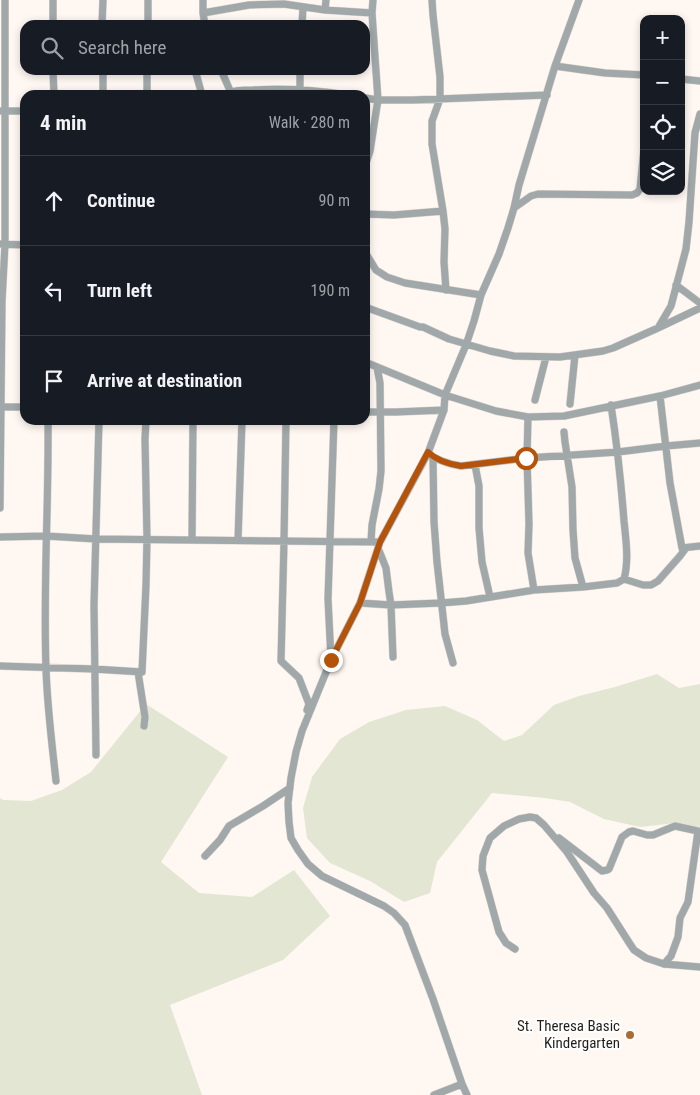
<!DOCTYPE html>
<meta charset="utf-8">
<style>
:root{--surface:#171b24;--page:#20242c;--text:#f1f3f6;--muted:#9ea1a6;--line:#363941}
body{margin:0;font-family:"Roboto Condensed",sans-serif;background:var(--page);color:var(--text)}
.controls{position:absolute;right:15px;top:15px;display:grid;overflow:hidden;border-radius:10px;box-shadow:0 2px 8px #0003}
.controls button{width:45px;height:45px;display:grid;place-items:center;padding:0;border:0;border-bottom:1px solid var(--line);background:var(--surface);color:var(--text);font:25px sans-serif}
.stop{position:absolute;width:15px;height:15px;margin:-11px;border:4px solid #b45309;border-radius:50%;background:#fff}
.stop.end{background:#b45309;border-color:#fff;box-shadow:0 1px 5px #0008}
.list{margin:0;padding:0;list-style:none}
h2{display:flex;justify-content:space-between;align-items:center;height:65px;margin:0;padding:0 20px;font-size:21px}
h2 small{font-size:16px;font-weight:400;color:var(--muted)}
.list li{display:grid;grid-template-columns:32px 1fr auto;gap:15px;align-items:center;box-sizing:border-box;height:90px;padding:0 20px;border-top:1px solid var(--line)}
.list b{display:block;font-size:19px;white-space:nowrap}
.list em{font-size:16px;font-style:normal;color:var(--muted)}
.icon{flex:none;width:28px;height:28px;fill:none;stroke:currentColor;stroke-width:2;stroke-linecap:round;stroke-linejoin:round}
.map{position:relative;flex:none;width:700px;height:1095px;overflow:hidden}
.search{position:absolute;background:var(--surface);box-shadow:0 2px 8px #0003;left:20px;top:20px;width:350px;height:55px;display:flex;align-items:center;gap:12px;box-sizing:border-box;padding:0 18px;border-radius:15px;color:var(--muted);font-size:19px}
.panel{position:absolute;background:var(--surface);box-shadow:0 2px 8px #0003;left:20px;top:90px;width:350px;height:335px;border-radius:15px}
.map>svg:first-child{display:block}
.green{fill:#e3e6d2}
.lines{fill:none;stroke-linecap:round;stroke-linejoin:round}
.street-casing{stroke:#dcd4cf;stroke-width:8}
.street{stroke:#a0a8aa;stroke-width:7}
.route{stroke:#b45309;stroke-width:6}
.poi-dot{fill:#ab6c33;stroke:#fff;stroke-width:2}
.labels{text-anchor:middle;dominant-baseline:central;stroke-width:4;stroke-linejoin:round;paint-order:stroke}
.poi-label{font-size:15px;fill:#231f1b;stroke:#fff;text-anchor:end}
</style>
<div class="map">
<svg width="700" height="1095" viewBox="0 0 700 1095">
<rect width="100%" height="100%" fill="#fff7f1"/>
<path class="green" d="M 657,674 L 679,688 L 700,684 L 700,827 L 676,823 L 640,827 L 604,819 L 570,802 L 545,798 L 492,793 L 437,862 L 430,893 L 404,902 L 370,881 L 330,863 L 307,838 L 303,808 L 312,777 L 340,739 L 369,722 L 406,710 L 445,706 L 477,720 L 504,741 L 522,735 L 554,705 L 579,696 L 615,687 Z
M 146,704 L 228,757 L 161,862 L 199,893 L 252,897 L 294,870 L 330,916 L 283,960 L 170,1005 L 202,1095 L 0,1095 L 0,798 L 3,800 L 31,801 L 62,790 L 91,772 Z"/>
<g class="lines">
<defs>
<path id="street" d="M 203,0 L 203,13 L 205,25
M 432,0 L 433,15 L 440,77 L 440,99 L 432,121 L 432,144 L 443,211 L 445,229 L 444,262 L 446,290
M 325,10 L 326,0
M 203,13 L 249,5 L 284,4 L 325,10 L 372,13
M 53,25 L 53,0
M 102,25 L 103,0
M 148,25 L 148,0
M 302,25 L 303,7
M 555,66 L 605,73 L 644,75
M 53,70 L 54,95
M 195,70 L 202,95
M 221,70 L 232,95
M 681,79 L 700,81
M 103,95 L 103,70
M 147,95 L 147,70
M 223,95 C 232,90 242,90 253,90 C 285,88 316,90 347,95
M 297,95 L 300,89 L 300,70
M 365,98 L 378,100 L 412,100 L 547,95
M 0,111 L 25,111
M 365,166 L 370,151 L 378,100 L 372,13 L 373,0
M 514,208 L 531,196 L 538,194 L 632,195 L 637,193 L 640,189 L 644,149
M 365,214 L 394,215 L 443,211
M 0,244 L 25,245
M 365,252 L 376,270 L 387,277 L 405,283 L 481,295
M 676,285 L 700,303
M 365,307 L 420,327 L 423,327 L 449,339 L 490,351 L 514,356 L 560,357 L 603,351 L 613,348 L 658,328 L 671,306 L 686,249 L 689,222 L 695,133 L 700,114
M 658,328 L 700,308
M 365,362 L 445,395 L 496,411 L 528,417 L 564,416 L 660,396 L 700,385
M 660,396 L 670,483 L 682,548 L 700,546
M 535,400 L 546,357
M 570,404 L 575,355
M 0,407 L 25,407
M 365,412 L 396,412 L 444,410
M 528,417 L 527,458 L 529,524 L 528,553 L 534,590
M 48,420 C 49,503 43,585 46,668 C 47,705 52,744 56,781
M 286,420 L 284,541 L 281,661 L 299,678 L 309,704 L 307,710
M 564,432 L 565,442 L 572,487 L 573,530 L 575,558 L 583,587
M 428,453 C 437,461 449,464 461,466 L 527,458 L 618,452 L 666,446 L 700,443
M 433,457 L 434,522 L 437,562 L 445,634 L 453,663
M 475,465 L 479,486 L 479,528 L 482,562 L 490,597
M 0,508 L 2,301 L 5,244 L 5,0
M 0,537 L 46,536 L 96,539 L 380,542
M 192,540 L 193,420
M 238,540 L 242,420
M 371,542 L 372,525 L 379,489 L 381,471 L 380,383 L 377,367
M 378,548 L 386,568 L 389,592 L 391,605 L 393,657
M 624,579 L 643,585 L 651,585 L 658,581 L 680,556 L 686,548
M 360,603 L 391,605 L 441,603 L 466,601 L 534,590 L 583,587 L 617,583 L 624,579 C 629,561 626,540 624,521 C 621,482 617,444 611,405
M 331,659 L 328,599 L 334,420
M 0,666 L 94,669 L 142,672 L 146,585 L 147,539 L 145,439 L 146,420
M 138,672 L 145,717 L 144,726
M 96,755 L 94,605 L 99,420
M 559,838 L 602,871 L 607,870 L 609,869 L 622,837 L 629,832 L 633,831 L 647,835 L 653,835 L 675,826 L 698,831 L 688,902 L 680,918 L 678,937 L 671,956 L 664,964
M 205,856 L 220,840 L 229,826 L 263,806 L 290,788 L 290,786
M 515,949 L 506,943 L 499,932 L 482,870 L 483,856 L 490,838 L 504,826 L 519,819 L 530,817 L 536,818 L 544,825 L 567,852 L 594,893 L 607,908 L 630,944 L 634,950 L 646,958 L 664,964 L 700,967
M 434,1095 L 462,1084
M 467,1095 L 462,1084 L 433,999 L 405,925 L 394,913 L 384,906 L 322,876 L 308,864 L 298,850 L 291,838 L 289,822 L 288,803 L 291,778 L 296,752 L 302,731 L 331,660 L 360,603 L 380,542 L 428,453 L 444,410 L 445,395 L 466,345 L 474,321 L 481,295 L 499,254 L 508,228 L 514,208 L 519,185 L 555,66 L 579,0"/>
</defs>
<use href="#street" class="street-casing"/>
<use href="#street" class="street"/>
</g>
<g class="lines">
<path class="route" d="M 331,660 L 360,603 L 380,542 L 428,452 C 437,461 449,464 461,466 L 526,458"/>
</g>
<circle class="poi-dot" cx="630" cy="1035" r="5"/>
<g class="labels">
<g class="poi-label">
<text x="620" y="1026">St. Theresa Basic<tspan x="620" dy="17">Kindergarten</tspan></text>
</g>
</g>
</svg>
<div class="controls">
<button>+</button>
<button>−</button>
<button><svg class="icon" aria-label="locate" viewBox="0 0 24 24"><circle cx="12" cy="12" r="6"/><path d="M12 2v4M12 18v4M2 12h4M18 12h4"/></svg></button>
<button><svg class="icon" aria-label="layers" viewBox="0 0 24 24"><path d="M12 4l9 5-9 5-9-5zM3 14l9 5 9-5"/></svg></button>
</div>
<div class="stop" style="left:526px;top:458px"></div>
<div class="stop end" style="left:331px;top:660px"></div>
<div class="search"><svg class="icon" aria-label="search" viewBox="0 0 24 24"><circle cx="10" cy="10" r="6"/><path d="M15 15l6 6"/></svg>Search here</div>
<section class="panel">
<h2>4 min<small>Walk · 280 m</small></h2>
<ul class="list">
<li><svg class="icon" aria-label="ahead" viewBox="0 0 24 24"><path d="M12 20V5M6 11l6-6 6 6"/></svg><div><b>Continue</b></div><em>90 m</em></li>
<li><svg class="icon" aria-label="left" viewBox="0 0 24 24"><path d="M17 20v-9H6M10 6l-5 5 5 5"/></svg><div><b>Turn left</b></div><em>190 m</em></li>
<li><svg class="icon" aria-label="arrive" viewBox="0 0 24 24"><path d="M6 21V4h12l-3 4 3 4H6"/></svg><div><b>Arrive at destination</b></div></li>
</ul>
</section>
</div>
